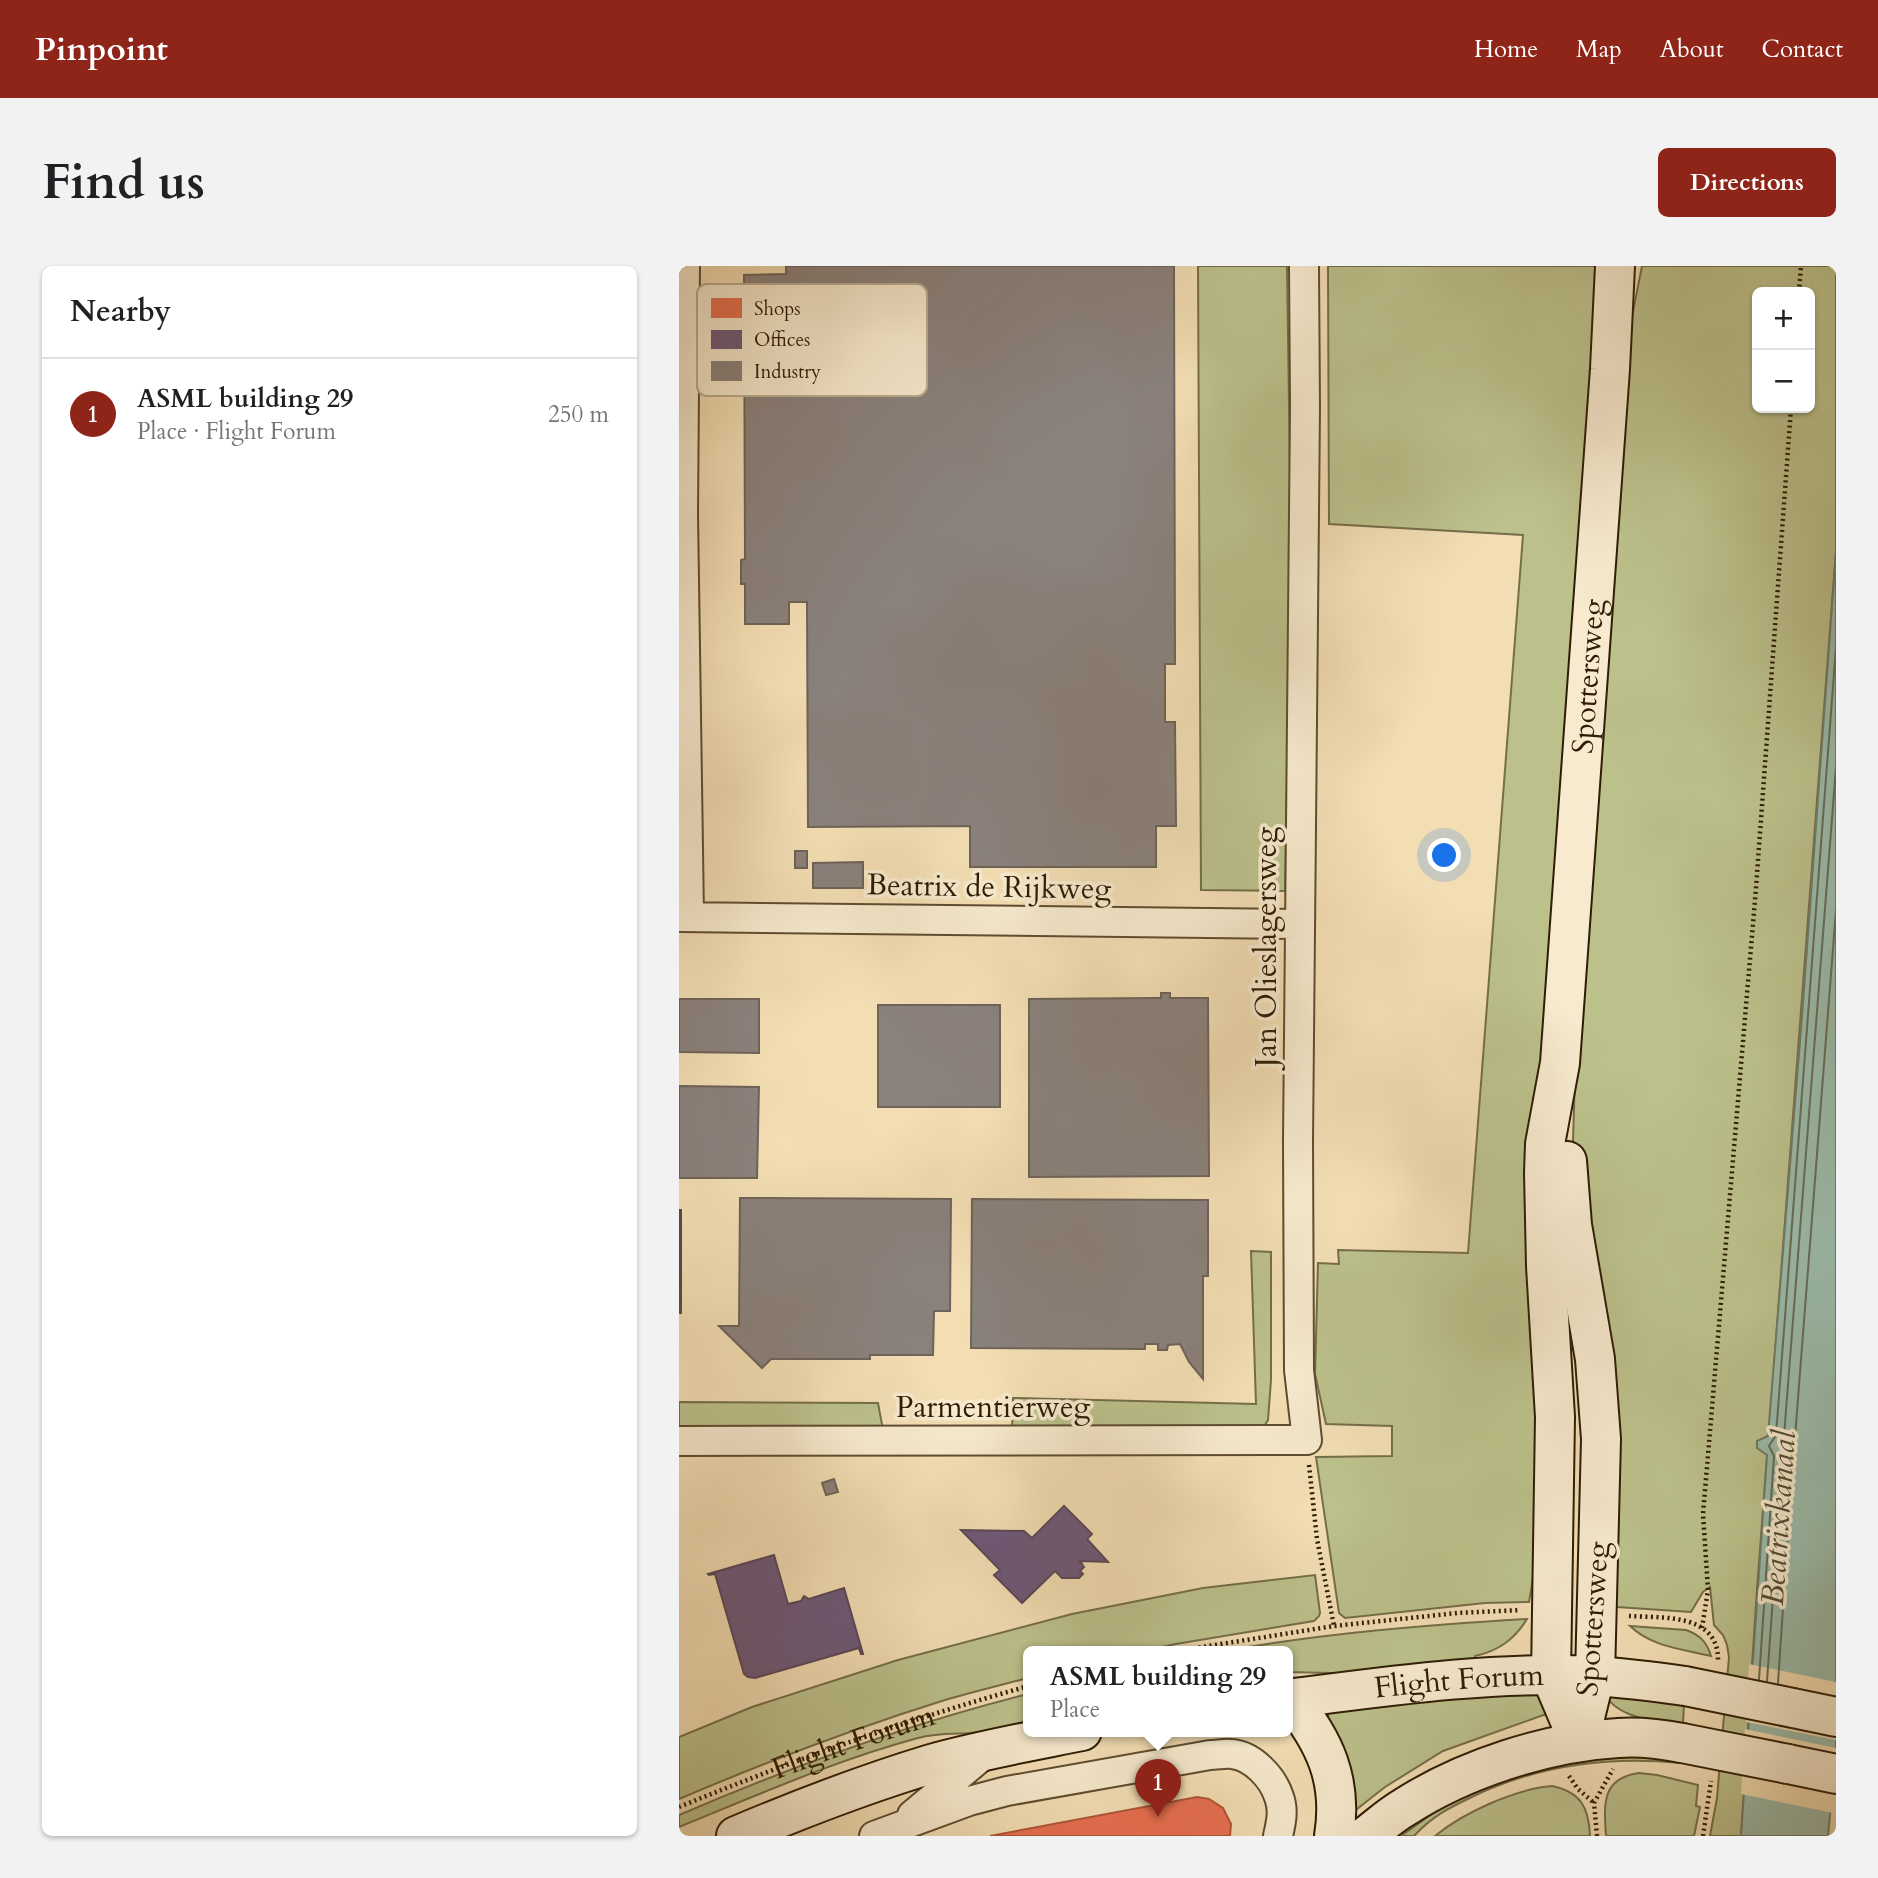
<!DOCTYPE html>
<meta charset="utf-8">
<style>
:root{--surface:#fff;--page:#f2f2f2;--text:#202124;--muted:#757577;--line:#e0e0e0;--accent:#8f2418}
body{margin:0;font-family:Cardo,serif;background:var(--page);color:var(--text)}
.controls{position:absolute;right:21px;top:21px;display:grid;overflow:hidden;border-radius:10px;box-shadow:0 2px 5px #0004}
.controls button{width:63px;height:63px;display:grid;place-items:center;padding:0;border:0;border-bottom:2px solid var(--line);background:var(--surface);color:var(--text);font:35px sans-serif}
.you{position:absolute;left:766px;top:590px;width:24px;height:24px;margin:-18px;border:5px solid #fff;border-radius:50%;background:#1a73e8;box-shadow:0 0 0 10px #1a73e833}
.badge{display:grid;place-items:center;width:46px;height:46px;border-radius:50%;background:var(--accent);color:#fff;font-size:23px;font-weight:700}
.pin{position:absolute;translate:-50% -58px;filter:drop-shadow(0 2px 4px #0008)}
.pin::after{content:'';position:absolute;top:37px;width:24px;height:21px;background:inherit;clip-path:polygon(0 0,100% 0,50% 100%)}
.popup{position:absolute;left:344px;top:1380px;width:270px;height:91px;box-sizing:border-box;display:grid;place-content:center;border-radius:10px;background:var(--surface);filter:drop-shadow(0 2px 5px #0005);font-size:23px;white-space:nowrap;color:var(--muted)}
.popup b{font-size:26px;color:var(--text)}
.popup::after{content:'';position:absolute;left:50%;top:100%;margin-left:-14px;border:14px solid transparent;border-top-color:var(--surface)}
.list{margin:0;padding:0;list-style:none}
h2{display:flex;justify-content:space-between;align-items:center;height:91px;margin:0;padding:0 28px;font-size:30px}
h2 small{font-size:23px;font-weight:400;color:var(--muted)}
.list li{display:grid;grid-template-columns:46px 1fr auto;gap:21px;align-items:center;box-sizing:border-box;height:112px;padding:0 28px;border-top:2px solid var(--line)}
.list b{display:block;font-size:26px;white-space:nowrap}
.list p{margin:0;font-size:23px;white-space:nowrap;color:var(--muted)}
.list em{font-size:23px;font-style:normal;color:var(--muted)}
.map{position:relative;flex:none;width:1157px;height:1570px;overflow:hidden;border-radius:10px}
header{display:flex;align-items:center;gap:42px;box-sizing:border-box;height:98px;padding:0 35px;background:var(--accent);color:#fff}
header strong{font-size:33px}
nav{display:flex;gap:38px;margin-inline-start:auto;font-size:24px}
.intro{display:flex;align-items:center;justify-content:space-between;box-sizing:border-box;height:168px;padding:0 42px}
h1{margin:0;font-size:49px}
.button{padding:18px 32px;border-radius:10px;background:var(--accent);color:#fff;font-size:24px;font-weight:700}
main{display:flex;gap:42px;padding:0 42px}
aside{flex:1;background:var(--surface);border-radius:10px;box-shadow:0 2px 5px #0004}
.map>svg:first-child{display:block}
.green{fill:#bcc18c;stroke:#756e48;stroke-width:2;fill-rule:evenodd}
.water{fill:#9bbcab;stroke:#6f7c68;stroke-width:2}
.pier{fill:#f3deb4}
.shops{fill:#e76f51;stroke:#b0563a;stroke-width:2}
.offices{fill:#6d597a;stroke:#5a4757;stroke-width:2}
.industry{fill:#8a817c;stroke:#6e6358;stroke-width:2}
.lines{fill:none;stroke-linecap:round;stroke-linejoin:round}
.shore{stroke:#646c58;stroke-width:2}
.minor-casing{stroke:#5f4c30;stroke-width:32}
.secondary-casing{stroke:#2e1c04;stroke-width:42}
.path{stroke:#2e1c04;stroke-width:4.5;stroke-dasharray:2 3.5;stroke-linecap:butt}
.minor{stroke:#f7eace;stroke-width:28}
.secondary{stroke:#f7eace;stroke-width:38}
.secondary-bridge-casing{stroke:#2e1c04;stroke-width:42;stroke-linecap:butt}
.secondary-bridge{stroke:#f7eace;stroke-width:38}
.labels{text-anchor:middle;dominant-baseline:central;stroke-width:7;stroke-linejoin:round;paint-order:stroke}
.street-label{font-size:30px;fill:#2e1c04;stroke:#f7eace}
.water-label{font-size:32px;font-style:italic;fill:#4f4c36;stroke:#f7eace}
.key{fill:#f7eace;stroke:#bbac91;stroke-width:2}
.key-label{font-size:19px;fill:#2e1c04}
</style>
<header>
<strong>Pinpoint</strong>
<nav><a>Home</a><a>Map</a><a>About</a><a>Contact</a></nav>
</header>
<div class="intro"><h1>Find us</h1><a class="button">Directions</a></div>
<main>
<aside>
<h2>Nearby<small></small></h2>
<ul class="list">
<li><span class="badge">1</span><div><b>ASML building 29</b><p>Place · Flight Forum</p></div><em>250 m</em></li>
</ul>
</aside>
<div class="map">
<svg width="1157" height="1570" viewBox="0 0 1157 1570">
<rect width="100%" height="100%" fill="#f3deb4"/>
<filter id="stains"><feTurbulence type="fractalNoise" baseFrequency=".00286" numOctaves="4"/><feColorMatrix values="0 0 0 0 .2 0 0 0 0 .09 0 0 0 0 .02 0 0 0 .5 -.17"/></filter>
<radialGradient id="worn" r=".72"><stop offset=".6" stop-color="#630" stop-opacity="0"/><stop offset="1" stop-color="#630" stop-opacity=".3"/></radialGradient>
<path class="green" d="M 519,0 L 608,0 L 612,276 L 606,625 L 522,624 Z
M 649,0 L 921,0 L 858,1133 L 856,1301 L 850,1336 L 806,1337 L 666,1352 L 660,1347 L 637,1191 L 713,1190 L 713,1160 L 647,1158 L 636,1108 L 639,997 L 660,998 L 659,984 L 789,987 L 844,269 L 650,258 Z
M 963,0 L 1157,0 L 1157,285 L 1078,1323 L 1062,1570 L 1031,1570 L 1038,1532 L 1050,1391 L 1048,1379 L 1044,1369 L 1035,1359 L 1031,1321 L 1024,1326 L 1012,1346 L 938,1341 L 933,1324 L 894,875 L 896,809 L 948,76 ZM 1078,26 L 1131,26 L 1131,142 L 1078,142 Z
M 572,985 L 592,986 L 592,1114 L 589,1154 L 583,1164 L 333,1165 L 334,1132 L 577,1138 Z
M 0,1136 L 199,1137 L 204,1164 L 0,1165 Z
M 636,1309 L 641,1347 L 640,1350 L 635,1355 L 497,1378 L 465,1385 L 350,1385 L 349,1412 C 322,1419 294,1426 266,1434 C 176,1462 87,1496 0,1533 L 0,1471 L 73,1441 L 219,1394 L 393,1348 L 524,1322 Z
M 848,1353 C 835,1374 819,1385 796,1390 L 796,1393 L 692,1408 L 609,1406 L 608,1385 L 546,1385 C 646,1367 747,1359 848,1353 Z
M 951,1360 L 1007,1364 C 1021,1369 1028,1376 1032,1390 C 1003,1383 973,1381 951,1360 Z
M 869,1424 L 873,1446 L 764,1485 L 706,1521 L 673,1547 L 648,1445 Z
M 926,1427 L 1005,1435 L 1004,1461 C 981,1456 935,1452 926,1427 Z
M 349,1428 L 349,1455 C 331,1460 312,1465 292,1467 C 275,1468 257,1467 239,1472 C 157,1494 79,1529 0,1561 L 0,1549 C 114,1500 230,1458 349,1428 Z
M 927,1488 L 1002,1490 L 1002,1497 C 931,1490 863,1498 797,1529 C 772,1541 754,1549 735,1570 L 722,1570 L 764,1540 L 844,1505 Z
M 960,1507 L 978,1509 L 1019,1519 L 1017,1540 L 1021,1541 L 1015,1570 L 927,1570 C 925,1539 922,1512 960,1507 Z
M 873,1520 C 902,1526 910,1542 911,1570 L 756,1570 C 784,1547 836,1523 873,1520 Z"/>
<path class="water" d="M 1157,285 L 1157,1489 L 1149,1570 L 1062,1570 L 1088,1189 L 1078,1182 L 1078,1175 L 1089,1170 L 1123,751 Z"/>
<path class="pier" d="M 1070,1398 L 1157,1416 L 1157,1474 L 1067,1456 Z
M 1066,1463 L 1157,1482 L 1157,1522 L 1154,1547 L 1062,1528 Z"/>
<path class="shops" d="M 518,1531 L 530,1533 L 544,1542 L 552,1558 L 551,1570 L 311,1570 Z"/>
<path class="offices" d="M 0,944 L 2,944 L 2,1047 L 0,1047 Z
M 385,1240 L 413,1268 L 408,1273 L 429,1296 L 401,1295 L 405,1301 L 401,1305 L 404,1308 L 400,1312 L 383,1312 L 376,1305 L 343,1337 L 315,1309 L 321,1304 L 282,1264 L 345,1265 L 353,1272 Z
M 95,1289 L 109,1338 L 122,1335 L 125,1330 L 130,1333 L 165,1322 L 184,1388 L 182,1388 L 180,1382 L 76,1412 L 69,1411 L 65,1408 L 36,1308 L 30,1309 L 29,1308 Z"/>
<path class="industry" d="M 107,0 L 495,0 L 496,398 L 486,398 L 486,456 L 496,456 L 497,560 L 477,560 L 477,601 L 291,601 L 291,560 L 129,561 L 128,336 L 110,336 L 110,358 L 66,358 L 66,318 L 62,318 L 62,294 L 66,293 L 65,9 L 107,8 Z
M 116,585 L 128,585 L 128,602 L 116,602 Z
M 184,596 L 184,622 L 134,622 L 134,597 Z
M 482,727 L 491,727 L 491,732 L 529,732 L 530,910 L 350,911 L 350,733 L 476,732 L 482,732 Z
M 0,733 L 80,733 L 80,787 L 0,786 Z
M 199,739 L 321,739 L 321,841 L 199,841 Z
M 0,820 L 80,821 L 78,912 L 0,912 Z
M 61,932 L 272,933 L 271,1045 L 255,1045 L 254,1089 L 191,1089 L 191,1093 L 92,1093 L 83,1102 L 40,1060 L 60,1060 Z
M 293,933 L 529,934 L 529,1010 L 524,1010 L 524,1113 L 510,1096 L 501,1078 L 489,1079 L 488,1084 L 479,1084 L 479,1078 L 466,1078 L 466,1083 L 292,1082 Z
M 155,1213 L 159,1226 L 147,1229 L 143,1217 Z"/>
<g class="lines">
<path class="shore" d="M 1080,1414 L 1095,1190 L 1090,1180 L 1097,1169 L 1157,381
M 1088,1415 L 1104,1191 L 1102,1180 L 1105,1170 L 1157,501
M 1099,1417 L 1114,1192 L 1113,1181 L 1116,1171 L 1157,644"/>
<defs>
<path id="minor" d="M 6,0 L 4,248 L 10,650
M 0,651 L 620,658
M 0,1175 L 628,1174 L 620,1104 L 619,875 L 626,141 L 625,0
M 233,1549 L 307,1487
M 195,1570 L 290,1535 L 328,1525 L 531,1489 C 538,1489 546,1487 553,1488 C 574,1490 594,1512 600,1531 C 605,1544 602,1557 599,1570"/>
<g id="secondary">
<path d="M 888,895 L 893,959 L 916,1093 L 922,1173 L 916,1410 L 900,1476"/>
<path id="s2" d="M 608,1433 C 710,1420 814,1405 916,1410 C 946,1412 977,1416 1006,1420"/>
<path d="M 611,1433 C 646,1475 664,1515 655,1570"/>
<path d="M 1114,1442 L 1157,1451"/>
<path id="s3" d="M 900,1476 L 872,1410 L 876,1151 L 867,1000 L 865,907 L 866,878 L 881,797 L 931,103 L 936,0"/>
<path d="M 1109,1498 L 1157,1508"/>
<path d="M 57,1570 C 121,1543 186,1518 252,1498 C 302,1484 353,1475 403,1465"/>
<path d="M 687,1570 C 700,1560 712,1549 726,1541 C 785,1503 868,1476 939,1472 C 960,1470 982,1473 1003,1477"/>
</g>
</defs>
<use href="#minor" class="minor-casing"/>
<use href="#secondary" class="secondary-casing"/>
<g class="path">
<path d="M 1120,26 L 1122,0"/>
<path d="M 630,1199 L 638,1273 L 655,1360"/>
<path d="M 950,1350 C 984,1352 1040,1347 1039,1395"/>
<path d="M 1023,1362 L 1029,1324 L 1024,1248 L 1077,622 L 1112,142"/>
<path d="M 498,1385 L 655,1360 L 778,1347 L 841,1344"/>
<path d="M 890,1510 L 899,1523 L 915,1537"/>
<path id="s1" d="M 0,1541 C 115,1494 230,1453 350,1420"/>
<path d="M 918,1570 L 915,1537 L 934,1503"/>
<path d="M 1024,1570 L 1032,1515"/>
</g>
<use href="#minor" class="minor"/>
<use href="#secondary" class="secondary"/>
<defs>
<path id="secondary-bridge" d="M 1006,1420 L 1114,1442
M 1003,1477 L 1109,1498"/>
</defs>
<use href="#secondary-bridge" class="secondary-bridge-casing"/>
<use href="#secondary-bridge" class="secondary-bridge"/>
</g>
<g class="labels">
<g class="street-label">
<text stroke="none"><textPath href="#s3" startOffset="1074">Spottersweg</textPath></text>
<text transform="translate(310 621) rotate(1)">Beatrix de Rijkweg</text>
<text transform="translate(587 681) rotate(-90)">Jan Olieslagersweg</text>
<text x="314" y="1141">Parmentierweg</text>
<text transform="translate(914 1353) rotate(-86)">Spottersweg</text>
<text stroke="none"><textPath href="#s2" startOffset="173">Flight Forum</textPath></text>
<text stroke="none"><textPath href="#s1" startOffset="186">Flight Forum</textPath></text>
</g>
<g class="water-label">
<text transform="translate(1100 1252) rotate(-86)">Beatrixkanaal</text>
</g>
</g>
<rect x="18" y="18" width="230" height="112" rx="10" class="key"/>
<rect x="32" y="32" width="31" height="20" fill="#e76f51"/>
<rect x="32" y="64" width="31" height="19" fill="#6d597a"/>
<rect x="32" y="95" width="31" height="20" fill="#8a817c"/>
<g class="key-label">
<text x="75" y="49">Shops</text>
<text x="75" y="80">Offices</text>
<text x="75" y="112">Industry</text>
</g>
<rect width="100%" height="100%" filter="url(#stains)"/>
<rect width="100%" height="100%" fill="url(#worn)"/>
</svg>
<div class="controls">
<button>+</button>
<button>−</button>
</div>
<div class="you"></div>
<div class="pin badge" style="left:479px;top:1551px">1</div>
<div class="popup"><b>ASML building 29</b>Place</div>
</div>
</main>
